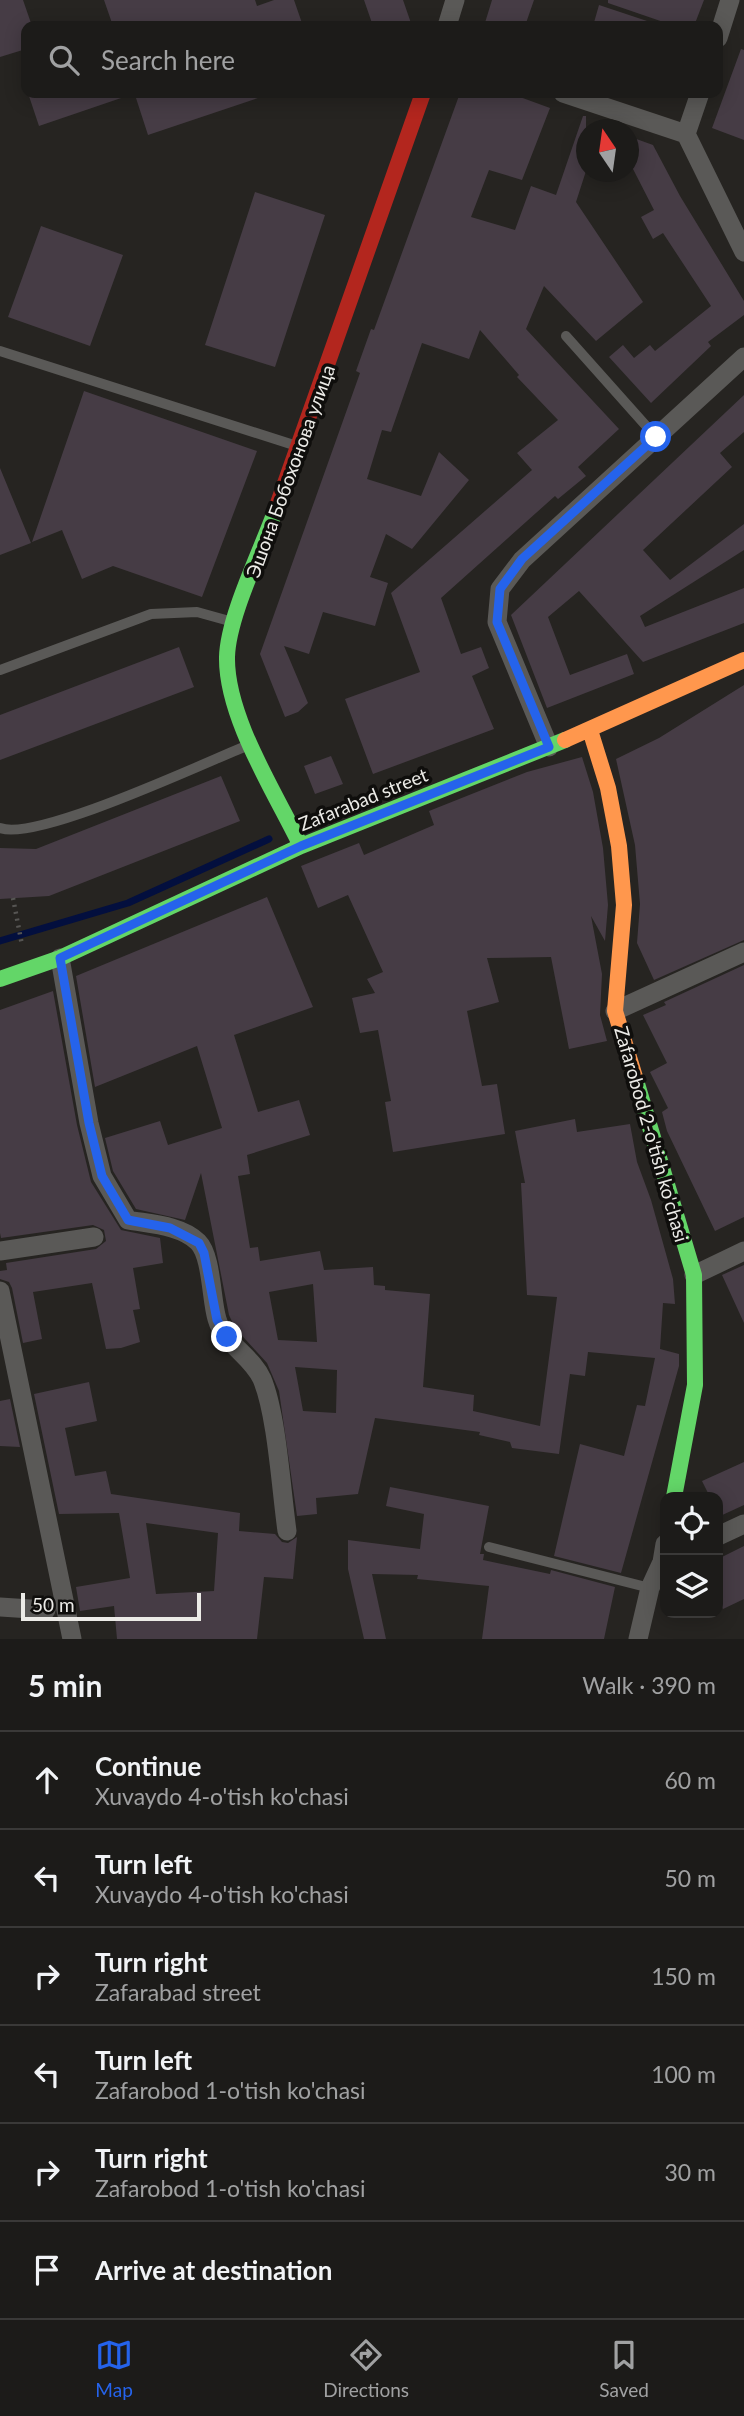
<!DOCTYPE html>
<meta charset="utf-8">
<style>
:root{--surface:#1c1b19;--page:#252422;--text:#f1f3f6;--muted:#a0a1a2;--line:#3a3938;--accent:#2563eb}
body{margin:0;font-family:Lato,sans-serif;background:var(--page);color:var(--text)}
.controls{position:absolute;right:21px;bottom:21px;display:grid;overflow:hidden;border-radius:14px;box-shadow:0 4px 18px #0003}
.controls button{width:63px;height:63px;display:grid;place-items:center;padding:0;border:0;border-bottom:2px solid var(--line);background:var(--surface);color:var(--text);font:35px sans-serif}
.compass{position:absolute;left:576px;top:119px;width:63px;height:63px;border-radius:50%;background:var(--surface);box-shadow:0 4px 18px #0003;rotate:347deg}
.scale{position:absolute;left:21px;bottom:18px;width:180px;box-sizing:border-box;padding-left:7px;border:4px solid #ecebe7;border-top:0;font-size:19px;line-height:24px;white-space:nowrap;color:#ecebe7;-webkit-text-stroke:5px #0f0e0c;paint-order:stroke}
.stop{position:absolute;width:21px;height:21px;margin:-16px;border:5px solid #2563eb;border-radius:50%;background:#fff}
.stop.end{background:#2563eb;border-color:#fff;box-shadow:0 2px 7px #0008}
.list{margin:0;padding:0;list-style:none}
h2{display:flex;justify-content:space-between;align-items:center;height:91px;margin:0;padding:0 28px;font-size:30px}
h2 small{font-size:23px;font-weight:400;color:var(--muted)}
.list li{display:grid;grid-template-columns:46px 1fr auto;gap:21px;align-items:center;box-sizing:border-box;height:98px;padding:0 28px;border-top:2px solid var(--line)}
.list b{display:block;font-size:26px;white-space:nowrap}
.list p{margin:0;font-size:23px;white-space:nowrap;color:var(--muted)}
.list em{font-size:23px;font-style:normal;color:var(--muted)}
.icon{flex:none;width:38px;height:38px;fill:none;stroke:currentColor;stroke-width:2;stroke-linecap:round;stroke-linejoin:round}
.map{position:relative;flex:none;width:744px;height:1639px;overflow:hidden}
.search{position:absolute;background:var(--surface);box-shadow:0 4px 18px #0003;left:21px;right:21px;top:21px;height:77px;display:flex;align-items:center;gap:18px;box-sizing:border-box;padding:0 24px;border-radius:14px;color:var(--muted);font-size:26px}
.sheet{height:679px;background:var(--surface)}
nav{display:flex;justify-content:space-around;align-items:center;box-sizing:border-box;height:98px;border-top:2px solid var(--line);background:var(--surface);font-size:19px;color:var(--muted)}
nav a{display:grid;justify-items:center;gap:4px}
nav .on{color:var(--accent)}
.map>svg:first-child{display:block}
.lines{fill:none;stroke-linecap:round;stroke-linejoin:round}
.stream{stroke:#030f3e;stroke-width:7}
.building{fill:#463c45;fill-rule:evenodd}
.path{stroke:#565553;stroke-width:4.5;stroke-dasharray:2 5;stroke-linecap:butt}
.lane{stroke:#5a5957;stroke-width:10}
.street{stroke:#5a5957;stroke-width:19}
.fast{stroke:#63d668;stroke-width:16}
.slow{stroke:#ff974d;stroke-width:16}
.jam{stroke:#b3261e;stroke-width:16}
.route{stroke:#2563eb;stroke-width:9}
.labels{text-anchor:middle;dominant-baseline:central;stroke-width:7;stroke-linejoin:round;paint-order:stroke}
.street-label{font-size:19px;fill:#ecebe7;stroke:#0f0e0c}
</style>
<div class="map">
<svg width="744" height="1639" viewBox="0 0 744 1639">
<rect width="100%" height="100%" fill="#262421"/>
<g class="lines">
<path class="stream" d="M 0,941 L 128,903 L 269,839"/>
</g>
<path class="building" d="M 0,0 L 23,0 L 32,26 L 26,26 L 26,49 L 0,57 Z
M 104,0 L 255,0 L 257,6 L 274,0 L 294,0 L 303,26 L 113,26 Z
M 364,0 L 403,0 L 412,26 L 373,26 Z
M 492,0 L 534,0 L 525,26 L 484,26 Z
M 608,0 L 704,0 L 694,26 L 675,26 L 608,3 Z
M 599,5 L 653,23 L 652,26 L 593,26 Z
M 741,49 L 744,50 L 744,140 L 712,128 Z
M 28,93 L 126,93 L 127,96 L 39,126 Z
M 151,93 L 263,93 L 264,96 L 148,135 L 136,98 Z
M 460,93 L 509,93 L 550,108 L 522,180 L 489,170 L 471,217 L 515,230 L 531,186 L 556,195 L 583,116 L 586,116 L 586,171 L 576,202 L 643,302 L 596,341 L 544,286 L 526,329 L 619,429 L 578,467 L 586,476 L 558,499 L 555,496 L 441,598 L 461,654 L 481,647 L 489,668 L 472,676 L 494,729 L 373,774 L 345,699 L 420,672 L 391,593 L 532,470 L 517,453 L 558,420 L 517,377 L 519,375 L 480,330 L 469,359 L 422,343 L 391,432 L 382,430 L 367,479 L 421,496 L 439,452 L 469,480 L 412,549 L 386,534 L 370,577 L 388,583 L 375,626 L 323,612 L 309,654 L 284,646 L 308,703 L 298,712 L 285,717 L 260,654 L 360,373 L 356,371 L 371,329 L 374,330 Z
M 628,136 L 653,145 L 680,196 L 744,301 L 744,315 L 708,342 L 711,346 L 651,403 L 609,357 L 623,345 L 634,358 L 650,345 L 655,351 L 711,306 L 663,233 L 653,239 L 641,217 L 654,210 L 633,169 L 628,168 Z
M 255,192 L 325,215 L 275,367 L 205,345 Z
M 41,226 L 123,255 L 90,346 L 8,317 Z
M 84,391 L 257,451 L 202,597 L 113,566 L 82,579 L 62,530 L 32,542 Z
M 744,395 L 744,432 L 720,453 L 732,467 L 643,550 L 670,580 L 744,524 L 744,550 L 640,616 L 645,627 L 744,588 L 744,623 L 643,662 L 579,591 L 548,617 L 570,675 L 627,654 L 634,674 L 547,708 L 511,615 Z
M 0,468 L 31,543 L 0,555 Z
M 179,647 L 194,687 L 0,760 L 0,715 Z
M 744,685 L 744,940 L 654,980 L 637,943 L 640,904 L 635,845 L 616,759 L 659,738 Z
M 331,756 L 343,784 L 315,794 L 304,766 Z
M 582,757 L 593,792 L 603,848 L 608,905 L 605,941 L 591,916 L 602,974 L 600,1015 L 607,1041 L 569,1049 L 551,957 L 487,958 L 499,1002 L 467,1011 L 482,1086 L 497,1084 L 505,1134 L 393,1152 L 385,1102 L 391,1101 L 378,1030 L 360,1033 L 352,998 L 375,993 L 367,979 L 383,972 L 348,895 L 318,908 L 301,866 L 359,843 L 364,855 L 434,825 L 429,811 L 527,772 Z
M 221,776 L 240,821 L 49,896 L 0,899 L 0,848 L 36,849 Z
M 267,897 L 313,1007 L 234,1035 L 258,1112 L 299,1100 L 310,1135 L 247,1155 L 250,1174 L 238,1176 L 250,1248 L 258,1247 L 260,1261 L 320,1251 L 324,1270 L 373,1267 L 374,1285 L 385,1286 L 385,1290 L 430,1294 L 423,1387 L 474,1395 L 473,1411 L 540,1426 L 557,1297 L 527,1295 L 521,1183 L 525,1183 L 515,1131 L 575,1119 L 577,1132 L 630,1124 L 637,1162 L 651,1200 L 673,1279 L 675,1304 L 663,1303 L 660,1349 L 679,1354 L 679,1366 L 621,1573 L 554,1556 L 580,1444 L 624,1456 L 637,1405 L 645,1406 L 655,1358 L 588,1352 L 585,1376 L 570,1374 L 559,1454 L 512,1448 L 510,1442 L 479,1435 L 480,1432 L 375,1418 L 358,1494 L 316,1498 L 317,1514 L 297,1516 L 279,1391 L 267,1363 L 235,1328 L 229,1315 L 201,1173 L 185,1220 L 136,1209 L 113,1171 L 105,1138 L 160,1121 L 168,1145 L 222,1128 L 197,1046 L 95,1087 L 76,976 ZM 313,1284 L 317,1342 L 278,1340 L 269,1292 ZM 295,1367 L 337,1370 L 336,1413 L 303,1411 Z
M 744,965 L 744,1217 L 715,1231 L 667,1131 L 662,1112 L 668,1108 L 650,1072 L 667,1063 L 643,1015 L 666,1005 L 664,1002 Z
M 53,991 L 77,1125 L 91,1182 L 121,1230 L 160,1238 L 163,1263 L 133,1268 L 140,1309 L 133,1310 L 140,1342 L 121,1348 L 106,1349 L 92,1283 L 33,1292 L 42,1339 L 23,1343 L 12,1288 L 9,1282 L 0,1279 L 0,1271 L 7,1270 L 6,1263 L 96,1249 L 106,1241 L 104,1230 L 93,1225 L 1,1238 L 0,1233 L 0,1010 Z
M 744,1265 L 744,1323 L 722,1275 Z
M 89,1382 L 97,1421 L 65,1428 L 75,1476 L 106,1471 L 111,1494 L 240,1513 L 239,1531 L 275,1534 L 282,1542 L 288,1543 L 297,1537 L 293,1579 L 264,1577 L 257,1639 L 117,1639 L 114,1606 L 80,1611 L 76,1587 L 130,1578 L 119,1513 L 59,1514 L 34,1394 ZM 146,1523 L 218,1533 L 214,1591 L 156,1594 Z
M 10,1399 L 20,1447 L 0,1446 L 0,1401 Z
M 744,1462 L 744,1505 L 718,1517 L 718,1497 L 710,1497 L 702,1481 Z
M 390,1487 L 489,1506 L 480,1554 L 484,1554 L 483,1560 L 550,1574 L 551,1570 L 615,1587 L 604,1639 L 482,1639 L 489,1586 L 417,1579 L 418,1575 L 372,1574 L 386,1639 L 364,1639 L 348,1569 L 348,1540 L 420,1549 L 424,1514 L 386,1506 Z
M 744,1546 L 744,1599 L 723,1609 L 718,1599 L 718,1559 Z"/>
<g class="lines">
<path class="path" d="M 13,898 L 22,945"/>
<path class="lane" d="M 566,336 L 656,437
M 0,351 L 300,447
M 0,670 L 151,614 L 197,612 L 233,622
M 0,828 C 37,842 206,762 251,744
M 489,1547 L 650,1588"/>
<path class="street" d="M 447,26 L 455,0
M 718,38 L 730,0
M 563,93 L 686,134
M 700,93 L 686,134 L 744,252
M 549,747 L 497,622 L 500,589 L 522,560 L 744,357
M 60,958 L 89,1123 L 102,1176 L 128,1220 C 149,1224 181,1225 198,1242 C 212,1256 211,1300 217,1319 C 224,1344 252,1356 262,1379 C 277,1415 281,1489 287,1531
M 615,1011 L 744,952
M 0,1251 L 94,1237
M 694,1275 L 744,1251
M 0,1291 L 72,1639
M 718,1536 L 744,1524
M 0,1607 L 46,1610
M 638,1639 L 650,1588 L 662,1562 L 665,1544"/>
<path class="fast" d="M 276,509 C 262,549 228,616 227,657 C 226,717 275,792 301,846
M 0,979 L 60,958 L 301,846 L 565,740
M 635,1077 L 694,1275 L 695,1385 L 674,1497"/>
<path class="slow" d="M 590,730 L 608,788 L 619,846 L 624,905 L 615,1011 L 635,1077
M 565,740 L 744,660"/>
<path class="jam" d="M 276,509 L 423,93"/>
</g>
<g class="lines">
<path class="route" d="M 227,1337 L 217,1320 L 204,1253 L 199,1243 L 170,1228 L 128,1220 L 102,1176 L 89,1123 L 60,958 L 301,846 L 549,747 L 497,622 L 500,589 L 522,559 L 656,437"/>
</g>
<g class="labels">
<g class="street-label">
<text transform="translate(290 471) rotate(-70)">Эшона Бобохонова улица</text>
<text transform="translate(363 799) rotate(-22)">Zafarabad street</text>
<text transform="translate(652 1134) rotate(74)">Zafarobod 2-o'tish ko'chasi</text>
</g>
</g>
</svg>
<div class="controls">
<button><svg class="icon" aria-label="locate" viewBox="0 0 24 24"><circle cx="12" cy="12" r="6"/><path d="M12 2v4M12 18v4M2 12h4M18 12h4"/></svg></button>
<button><svg class="icon" aria-label="layers" viewBox="0 0 24 24"><path d="M12 4l9 5-9 5-9-5zM3 14l9 5 9-5"/></svg></button>
</div>
<svg class="compass" viewBox="-18 -18 36 36"><path d="M0-13l5 13h-10z" fill="#e53935"/><path d="M0 13l5-13h-10z" fill="#a0a1a2"/></svg>
<div class="scale">50 m</div>
<div class="stop" style="left:656px;top:437px"></div>
<div class="stop end" style="left:227px;top:1337px"></div>
<div class="search"><svg class="icon" aria-label="search" viewBox="0 0 24 24"><circle cx="10" cy="10" r="6"/><path d="M15 15l6 6"/></svg>Search here</div>
</div>
<section class="sheet">
<h2>5 min<small>Walk · 390 m</small></h2>
<ul class="list">
<li><svg class="icon" aria-label="ahead" viewBox="0 0 24 24"><path d="M12 20V5M6 11l6-6 6 6"/></svg><div><b>Continue</b><p>Xuvaydo 4-o'tish ko'chasi</p></div><em>60 m</em></li>
<li><svg class="icon" aria-label="left" viewBox="0 0 24 24"><path d="M17 20v-9H6M10 6l-5 5 5 5"/></svg><div><b>Turn left</b><p>Xuvaydo 4-o'tish ko'chasi</p></div><em>50 m</em></li>
<li><svg class="icon" aria-label="right" viewBox="0 0 24 24"><path d="M7 20v-9h11M14 6l5 5-5 5"/></svg><div><b>Turn right</b><p>Zafarabad street</p></div><em>150 m</em></li>
<li><svg class="icon" aria-label="left" viewBox="0 0 24 24"><path d="M17 20v-9H6M10 6l-5 5 5 5"/></svg><div><b>Turn left</b><p>Zafarobod 1-o'tish ko'chasi</p></div><em>100 m</em></li>
<li><svg class="icon" aria-label="right" viewBox="0 0 24 24"><path d="M7 20v-9h11M14 6l5 5-5 5"/></svg><div><b>Turn right</b><p>Zafarobod 1-o'tish ko'chasi</p></div><em>30 m</em></li>
<li><svg class="icon" aria-label="arrive" viewBox="0 0 24 24"><path d="M6 21V4h12l-3 4 3 4H6"/></svg><div><b>Arrive at destination</b></div></li>
</ul>
</section>
<nav>
<a class="on"><svg class="icon" aria-label="map" viewBox="0 0 24 24"><path d="M3 6l6-2 6 2 6-2v14l-6 2-6-2-6 2zM9 4v14M15 6v14"/></svg>Map</a>
<a><svg class="icon" aria-label="directions" viewBox="0 0 24 24"><path d="M12 3l9 9-9 9-9-9zM9 14v-3h6M13 9l2 2-2 2"/></svg>Directions</a>
<a><svg class="icon" aria-label="saved" viewBox="0 0 24 24"><path d="M7 4h10v16l-5-4-5 4z"/></svg>Saved</a>
</nav>
